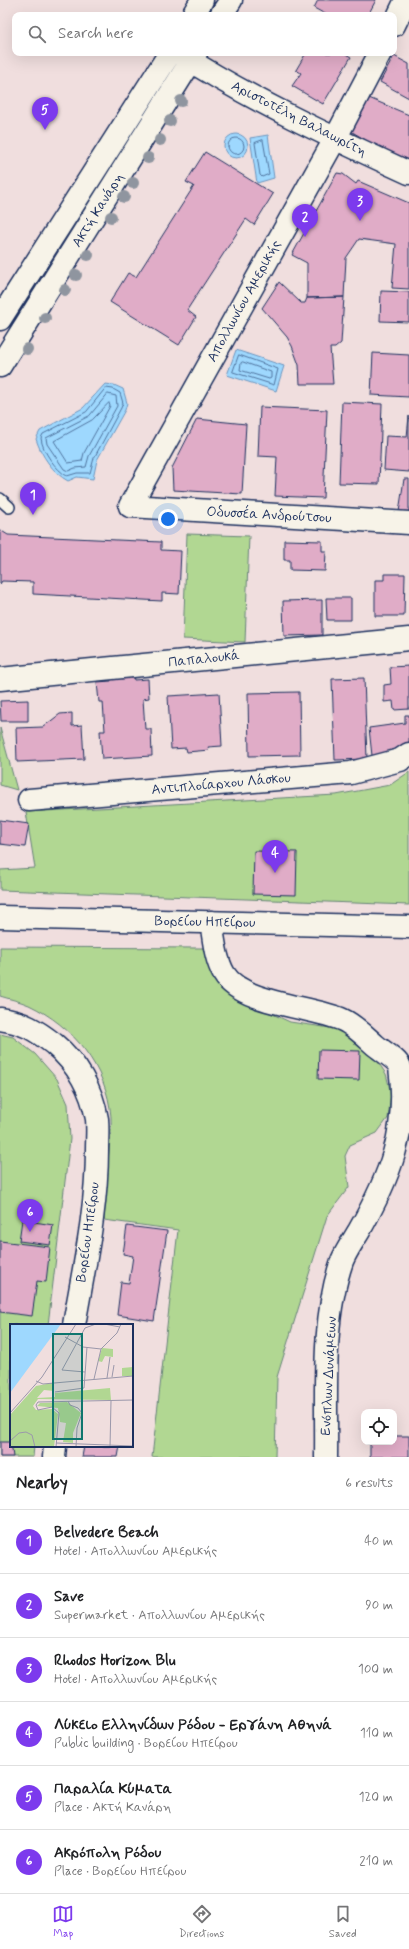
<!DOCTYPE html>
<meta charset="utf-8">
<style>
:root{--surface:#fff;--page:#f6f6f6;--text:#202124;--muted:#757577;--line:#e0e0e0;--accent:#7c3aed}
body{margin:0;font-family:Mynerve,sans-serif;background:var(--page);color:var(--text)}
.controls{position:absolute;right:12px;bottom:12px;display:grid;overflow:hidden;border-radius:8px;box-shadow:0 4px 16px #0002}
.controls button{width:36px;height:36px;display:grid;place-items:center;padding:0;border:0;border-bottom:1px solid var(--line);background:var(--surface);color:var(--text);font:20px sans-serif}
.you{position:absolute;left:168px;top:519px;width:14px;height:14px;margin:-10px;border:3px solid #fff;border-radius:50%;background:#1a73e8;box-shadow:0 0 0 6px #1a73e833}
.badge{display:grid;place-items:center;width:26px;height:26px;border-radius:50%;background:var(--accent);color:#fff;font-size:13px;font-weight:700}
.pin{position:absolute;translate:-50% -33px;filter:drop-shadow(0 1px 2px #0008)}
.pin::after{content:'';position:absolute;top:21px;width:14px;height:12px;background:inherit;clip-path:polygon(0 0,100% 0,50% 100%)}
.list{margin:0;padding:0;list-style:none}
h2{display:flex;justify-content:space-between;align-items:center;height:52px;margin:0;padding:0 16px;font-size:17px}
h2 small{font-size:13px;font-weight:400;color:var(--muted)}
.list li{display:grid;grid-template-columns:26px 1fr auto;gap:12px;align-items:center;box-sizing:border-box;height:64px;padding:0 16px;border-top:1px solid var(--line)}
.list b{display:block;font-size:15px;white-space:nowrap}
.list p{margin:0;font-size:13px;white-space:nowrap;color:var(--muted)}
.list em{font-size:13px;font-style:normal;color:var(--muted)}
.icon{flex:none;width:22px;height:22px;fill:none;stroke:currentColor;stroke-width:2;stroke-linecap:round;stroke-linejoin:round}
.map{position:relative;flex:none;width:409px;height:1457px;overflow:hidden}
.search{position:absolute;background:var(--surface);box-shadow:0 4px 16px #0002;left:12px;right:12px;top:12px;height:44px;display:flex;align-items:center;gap:10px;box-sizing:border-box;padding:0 14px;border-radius:8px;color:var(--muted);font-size:15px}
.sheet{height:436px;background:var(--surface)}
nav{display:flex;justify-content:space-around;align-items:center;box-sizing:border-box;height:56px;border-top:1px solid var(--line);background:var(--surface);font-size:11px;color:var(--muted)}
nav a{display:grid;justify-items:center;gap:2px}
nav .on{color:var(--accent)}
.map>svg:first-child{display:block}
.green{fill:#b1d792;stroke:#668378}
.water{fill:#9ed8fe;stroke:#6a94be}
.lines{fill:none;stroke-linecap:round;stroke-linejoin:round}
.shore{stroke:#4f739e;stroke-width:1}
.building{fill:#e0acc7;stroke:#1b2f5e}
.lane-casing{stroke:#1b2f5e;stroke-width:14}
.street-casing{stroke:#1b2f5e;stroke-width:25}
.secondary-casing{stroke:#1b2f5e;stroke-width:25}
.lane{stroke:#f7f3e8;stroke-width:11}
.street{stroke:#f7f3e8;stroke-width:22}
.secondary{stroke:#f7f3e8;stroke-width:22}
.tree{fill:#8f959f}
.labels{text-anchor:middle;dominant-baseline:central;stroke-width:3.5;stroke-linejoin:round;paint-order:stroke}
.street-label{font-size:14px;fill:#1b2f5e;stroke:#f7f3e8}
.inset-road{fill:none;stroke:#9b98ab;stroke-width:1}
.view{fill:#0f766e;fill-opacity:0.15;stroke:#0f766e;stroke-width:2}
.inset-edge{fill:none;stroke:#1b2f5e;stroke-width:2}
</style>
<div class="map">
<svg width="409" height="1457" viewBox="0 0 409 1457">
<rect width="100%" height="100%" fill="#f0dede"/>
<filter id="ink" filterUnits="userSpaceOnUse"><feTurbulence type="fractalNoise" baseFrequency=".025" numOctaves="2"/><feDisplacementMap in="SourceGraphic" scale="8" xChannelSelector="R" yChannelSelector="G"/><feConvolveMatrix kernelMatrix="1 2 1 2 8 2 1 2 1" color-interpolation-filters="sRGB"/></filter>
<g filter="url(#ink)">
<path class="green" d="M 187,534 L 249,536 L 245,642 L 183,639 Z
M 0,728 L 17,790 L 0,785 Z
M 409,772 L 409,905 L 0,890 L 0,870 L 35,868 L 26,812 L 336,795 L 390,785 Z
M 0,947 L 203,948 L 214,978 L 246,1002 L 290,1022 L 337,1029 L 358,1040 L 372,1053 L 386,1074 L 391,1094 L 388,1118 L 377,1133 L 350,1145 L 345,1156 L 349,1187 L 327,1216 L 277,1377 L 275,1457 L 152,1457 L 178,1230 L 104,1220 C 105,1197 107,1173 109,1150 C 110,1139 112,1128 111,1117 C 107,1067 73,1026 29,1005 C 20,1001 9,999 0,996 Z
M 0,1034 L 13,1037 L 35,1054 L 57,1079 L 68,1104 L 70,1139 L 48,1325 L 11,1325 L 11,1446 L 34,1446 L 33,1457 L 0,1457 Z"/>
<path class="water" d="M224 146a12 12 0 1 1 24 0a12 12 0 1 1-24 0Z
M 268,135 L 274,178 L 257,183 L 250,138 Z
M 236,350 L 284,366 L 276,391 L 227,375 Z
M 105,384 L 114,385 L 123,389 L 127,403 L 125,410 L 97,460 L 93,479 L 77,477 L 68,481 C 53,473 41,455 36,439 L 40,431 L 83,408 Z"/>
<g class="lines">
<path class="shore" d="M228 146a8 8 0 1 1 16 0a8 8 0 1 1-16 0Z
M 263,140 L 269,174 L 262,177 L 260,175 L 255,143 Z
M 239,355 L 278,369 L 274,385 L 233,372 Z
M 243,362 L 271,372 L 271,378 L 269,379 L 240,370 L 241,363 Z
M 106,388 L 113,389 L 120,393 L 123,403 L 121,408 L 94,458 L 90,473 L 77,473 L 67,476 C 56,470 42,451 41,438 L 43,434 L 86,412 Z
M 108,394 L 116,396 L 117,406 L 89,456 L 86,467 L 75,468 L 68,471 L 64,469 L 47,444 L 46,438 L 89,416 Z
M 109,403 L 110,406 L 84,453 L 82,461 L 68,463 L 54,441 L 92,420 Z"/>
</g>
<path class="building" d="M 318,0 L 376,0 L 368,15 L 327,15 L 314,8 Z
M 306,53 L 344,53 L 351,57 L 323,104 L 292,86 L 301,73 L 296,70 Z
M 394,56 L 409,64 L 409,98 L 380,82 Z
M 369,98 L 409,115 L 409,166 L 349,130 Z
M 205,152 L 273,194 L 254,225 L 246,219 L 187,310 L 196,317 L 179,345 L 110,302 L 128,273 L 136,277 L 194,186 L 186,182 Z
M 337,173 L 343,174 L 356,184 L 358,181 L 409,203 L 409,289 L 392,288 L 396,244 L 359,239 L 346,258 L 344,297 L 307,298 L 307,263 L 292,255 Z
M 279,282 L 301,303 L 305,303 L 307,298 L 344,297 L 341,343 L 335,348 L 330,348 L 333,384 L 300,384 L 299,365 L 292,346 L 287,337 L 262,308 Z
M 381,291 L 409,292 L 409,322 L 380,321 Z
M 373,353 L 409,355 L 409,397 L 371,395 Z
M 342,402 L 382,404 L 379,484 L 339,483 Z
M 260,407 L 327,410 L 323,498 L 275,496 L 277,457 L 258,456 Z
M 409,416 L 409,472 L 384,470 L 386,436 L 407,437 Z
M 197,419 L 246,424 L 242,494 L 173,490 L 172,468 Z
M 404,479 L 409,479 L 409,513 L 399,512 Z
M 0,530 L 8,535 L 161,542 L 161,550 L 181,551 L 179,594 L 162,593 L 162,601 L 33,594 L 33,582 L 2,581 L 0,584 Z
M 284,540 L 322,541 L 322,551 L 326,551 L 325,571 L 290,570 L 290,560 L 284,560 Z
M 384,574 L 405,574 L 404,616 L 375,616 L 375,580 L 384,580 Z
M 326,598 L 351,598 L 351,620 L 327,620 Z
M 322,600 L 322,635 L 284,636 L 283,601 Z
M 409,666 L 409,709 L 394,710 L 393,701 L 384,702 L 384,685 L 391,684 L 390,667 Z
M 133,676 L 134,680 L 148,679 L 149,698 L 143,699 L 145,729 L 151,729 L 152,756 L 102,759 L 100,731 L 105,731 L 103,702 L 99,702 L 97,682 L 111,681 L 110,678 Z
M 364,678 L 367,759 L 335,760 L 332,679 Z
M 299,692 L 300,755 L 249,756 L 248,693 Z
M 219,693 L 222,746 L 208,747 L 209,750 L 187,752 L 186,748 L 171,749 L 168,696 Z
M 28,700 L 28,721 L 1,721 L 0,701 Z
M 72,713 L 72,726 L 82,725 L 84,759 L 17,762 L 16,728 L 43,727 L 60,714 Z
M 405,715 L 409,715 L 409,751 L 373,765 L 369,728 L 405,723 Z
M 0,820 L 29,824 L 25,847 L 0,844 Z
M 254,851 L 297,852 L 296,895 L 253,894 Z
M 319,1050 L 360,1051 L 359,1080 L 318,1079 Z
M 22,1220 L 53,1225 L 50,1245 L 19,1241 Z
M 127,1226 L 167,1231 L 154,1321 L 117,1315 L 121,1282 L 129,1283 L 133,1256 L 123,1254 Z
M 0,1241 L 50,1247 L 46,1282 L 37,1281 L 32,1316 L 0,1312 Z
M 394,1436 L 409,1436 L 409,1457 L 370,1457 L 370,1442 L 394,1442 Z
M 0,1442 L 11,1442 L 13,1457 L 0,1457 Z
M 84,1446 L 120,1446 L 118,1457 L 82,1457 Z"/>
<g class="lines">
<defs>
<path id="lane" d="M 0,499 L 9,507"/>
<path id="street" d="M 394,25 L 406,0
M 178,53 C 251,100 331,137 409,173
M 380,53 L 335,139 L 130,506 L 409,523
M 29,800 L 351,773 L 400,760 L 409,754
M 211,922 C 214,939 215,958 224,974 C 242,1004 311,1006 343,1020 C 354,1025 366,1037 375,1045 C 382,1051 397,1059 400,1067 C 409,1131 389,1178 359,1231 C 353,1241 346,1251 342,1261 C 321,1321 327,1394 326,1457"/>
<path id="secondary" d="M 193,15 L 202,0
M 221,15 L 231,0
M 0,319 L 170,53
M 0,366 L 196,53
M 0,679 L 409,639
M 0,917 L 409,927
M 0,1019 C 23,1022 36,1030 54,1044 C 77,1063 92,1090 97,1119 C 98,1129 97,1140 97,1150 C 97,1209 84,1267 74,1325
M 54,1457 L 55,1446"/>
</defs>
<use href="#lane" class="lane-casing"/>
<use href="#street" class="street-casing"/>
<use href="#secondary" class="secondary-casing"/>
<use href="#lane" class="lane"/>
<use href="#street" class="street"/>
<use href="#secondary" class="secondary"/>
</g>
<g class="tree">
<circle cx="181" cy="101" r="6"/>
<circle cx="170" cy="121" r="6"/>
<circle cx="160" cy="140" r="6"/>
<circle cx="148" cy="158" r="6"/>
<circle cx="133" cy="183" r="6"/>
<circle cx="124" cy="197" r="6"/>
<circle cx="111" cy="217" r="6"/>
<circle cx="88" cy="255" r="6"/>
<circle cx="76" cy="275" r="6"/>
<circle cx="65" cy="290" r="6"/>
<circle cx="45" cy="318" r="6"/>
<circle cx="27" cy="349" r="6"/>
</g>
</g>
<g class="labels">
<g class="street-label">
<text transform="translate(299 119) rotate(27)">Αριστοτέλη Βαλαωρίτη</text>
<text transform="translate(98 210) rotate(-58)">Ακτή Κανάρη</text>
<text transform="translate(244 301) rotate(-61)">Απολλωνίου Αμερικής</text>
<text transform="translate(269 515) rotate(3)">Οδυσσέα Ανδρούτσου</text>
<text transform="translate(204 659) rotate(-6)">Παπαλουκά</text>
<text transform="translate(221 784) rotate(-5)">Αντιπλοίαρχου Λάσκου</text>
<text transform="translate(205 922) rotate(1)">Βορείου Ηπείρου</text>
<text transform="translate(88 1232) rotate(-82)">Βορείου Ηπείρου</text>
<text transform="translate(329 1376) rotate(-87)">Ενόπλων Δυνάμεων</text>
</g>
</g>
<g transform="translate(10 1324)">
<rect width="123" height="123" fill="#f0dede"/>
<path d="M 92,24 L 103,25 L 103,33 L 95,32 L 92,38 L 88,37 ZM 123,43 L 123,52 L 112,52 L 112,44 ZM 42,59 L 44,67 L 34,66 L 27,74 L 45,73 L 45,69 L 100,64 L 101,76 L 28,75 L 23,82 L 26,86 L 42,85 L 48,90 L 44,123 L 0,123 L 0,91 L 26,62 ZM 57,78 L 71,89 L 63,109 L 63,119 L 53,118 L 56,99 L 50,98 L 48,84 L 27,82 L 30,79 Z" fill="#b1d792"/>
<path d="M 0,0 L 51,0 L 0,69 Z" fill="#9ed8fe"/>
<path class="inset-road" d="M 94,0 L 110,3M 55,13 L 73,23 L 91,25M 75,48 L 52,46 L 75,4 L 86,0M 102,53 L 104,41M 97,54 L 100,33M 84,55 L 91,25 L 107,9 L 111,0M 26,57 L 33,60 L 123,52M 45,68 L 74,64 L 77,23M 58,77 L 60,81 L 68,84 L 72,89 L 67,104 L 66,123M 0,89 L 32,53 L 66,0M 0,117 L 9,109 L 16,108 L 22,111 L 25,123M 46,119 L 123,122M 46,123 L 49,89 L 42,83 L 28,86 L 26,81 L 28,78 L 123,76M 100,123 L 101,77"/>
<path class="view" d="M 43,10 L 72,10 L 72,115 L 43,115 Z"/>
<rect width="123" height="123" class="inset-edge"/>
</g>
</svg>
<div class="controls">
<button><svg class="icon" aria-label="locate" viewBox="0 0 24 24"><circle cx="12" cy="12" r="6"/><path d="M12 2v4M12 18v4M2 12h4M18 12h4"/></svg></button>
</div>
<div class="you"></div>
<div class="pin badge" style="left:33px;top:515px">1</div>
<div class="pin badge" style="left:305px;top:237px">2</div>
<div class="pin badge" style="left:360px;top:221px">3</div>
<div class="pin badge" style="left:275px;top:873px">4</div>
<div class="pin badge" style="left:45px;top:130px">5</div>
<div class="pin badge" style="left:30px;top:1232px">6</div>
<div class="search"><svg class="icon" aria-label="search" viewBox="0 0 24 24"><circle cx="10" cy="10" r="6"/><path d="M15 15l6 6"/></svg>Search here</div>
</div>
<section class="sheet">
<h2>Nearby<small>6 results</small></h2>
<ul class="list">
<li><span class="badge">1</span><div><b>Belvedere Beach</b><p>Hotel · Απολλωνίου Αμερικής</p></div><em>40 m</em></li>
<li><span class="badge">2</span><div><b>Save</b><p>Supermarket · Απολλωνίου Αμερικής</p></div><em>90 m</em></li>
<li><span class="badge">3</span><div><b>Rhodos Horizon Blu</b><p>Hotel · Απολλωνίου Αμερικής</p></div><em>100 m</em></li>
<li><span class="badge">4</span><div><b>Λύκειο Ελληνίδων Ρόδου - Εργάνη Αθηνά</b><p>Public building · Βορείου Ηπείρου</p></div><em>110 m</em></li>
<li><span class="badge">5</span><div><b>Παραλία Κύματα</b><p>Place · Ακτή Κανάρη</p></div><em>120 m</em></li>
<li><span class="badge">6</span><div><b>Ακρόπολη Ρόδου</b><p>Place · Βορείου Ηπείρου</p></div><em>210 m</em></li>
</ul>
</section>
<nav>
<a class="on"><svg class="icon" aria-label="map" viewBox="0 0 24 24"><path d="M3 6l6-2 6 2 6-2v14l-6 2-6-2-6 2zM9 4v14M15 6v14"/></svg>Map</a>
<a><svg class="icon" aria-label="directions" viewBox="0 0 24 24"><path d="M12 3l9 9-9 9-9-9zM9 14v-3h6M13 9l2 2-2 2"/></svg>Directions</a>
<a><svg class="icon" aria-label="saved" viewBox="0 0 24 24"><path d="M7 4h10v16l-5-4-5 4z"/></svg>Saved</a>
</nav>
